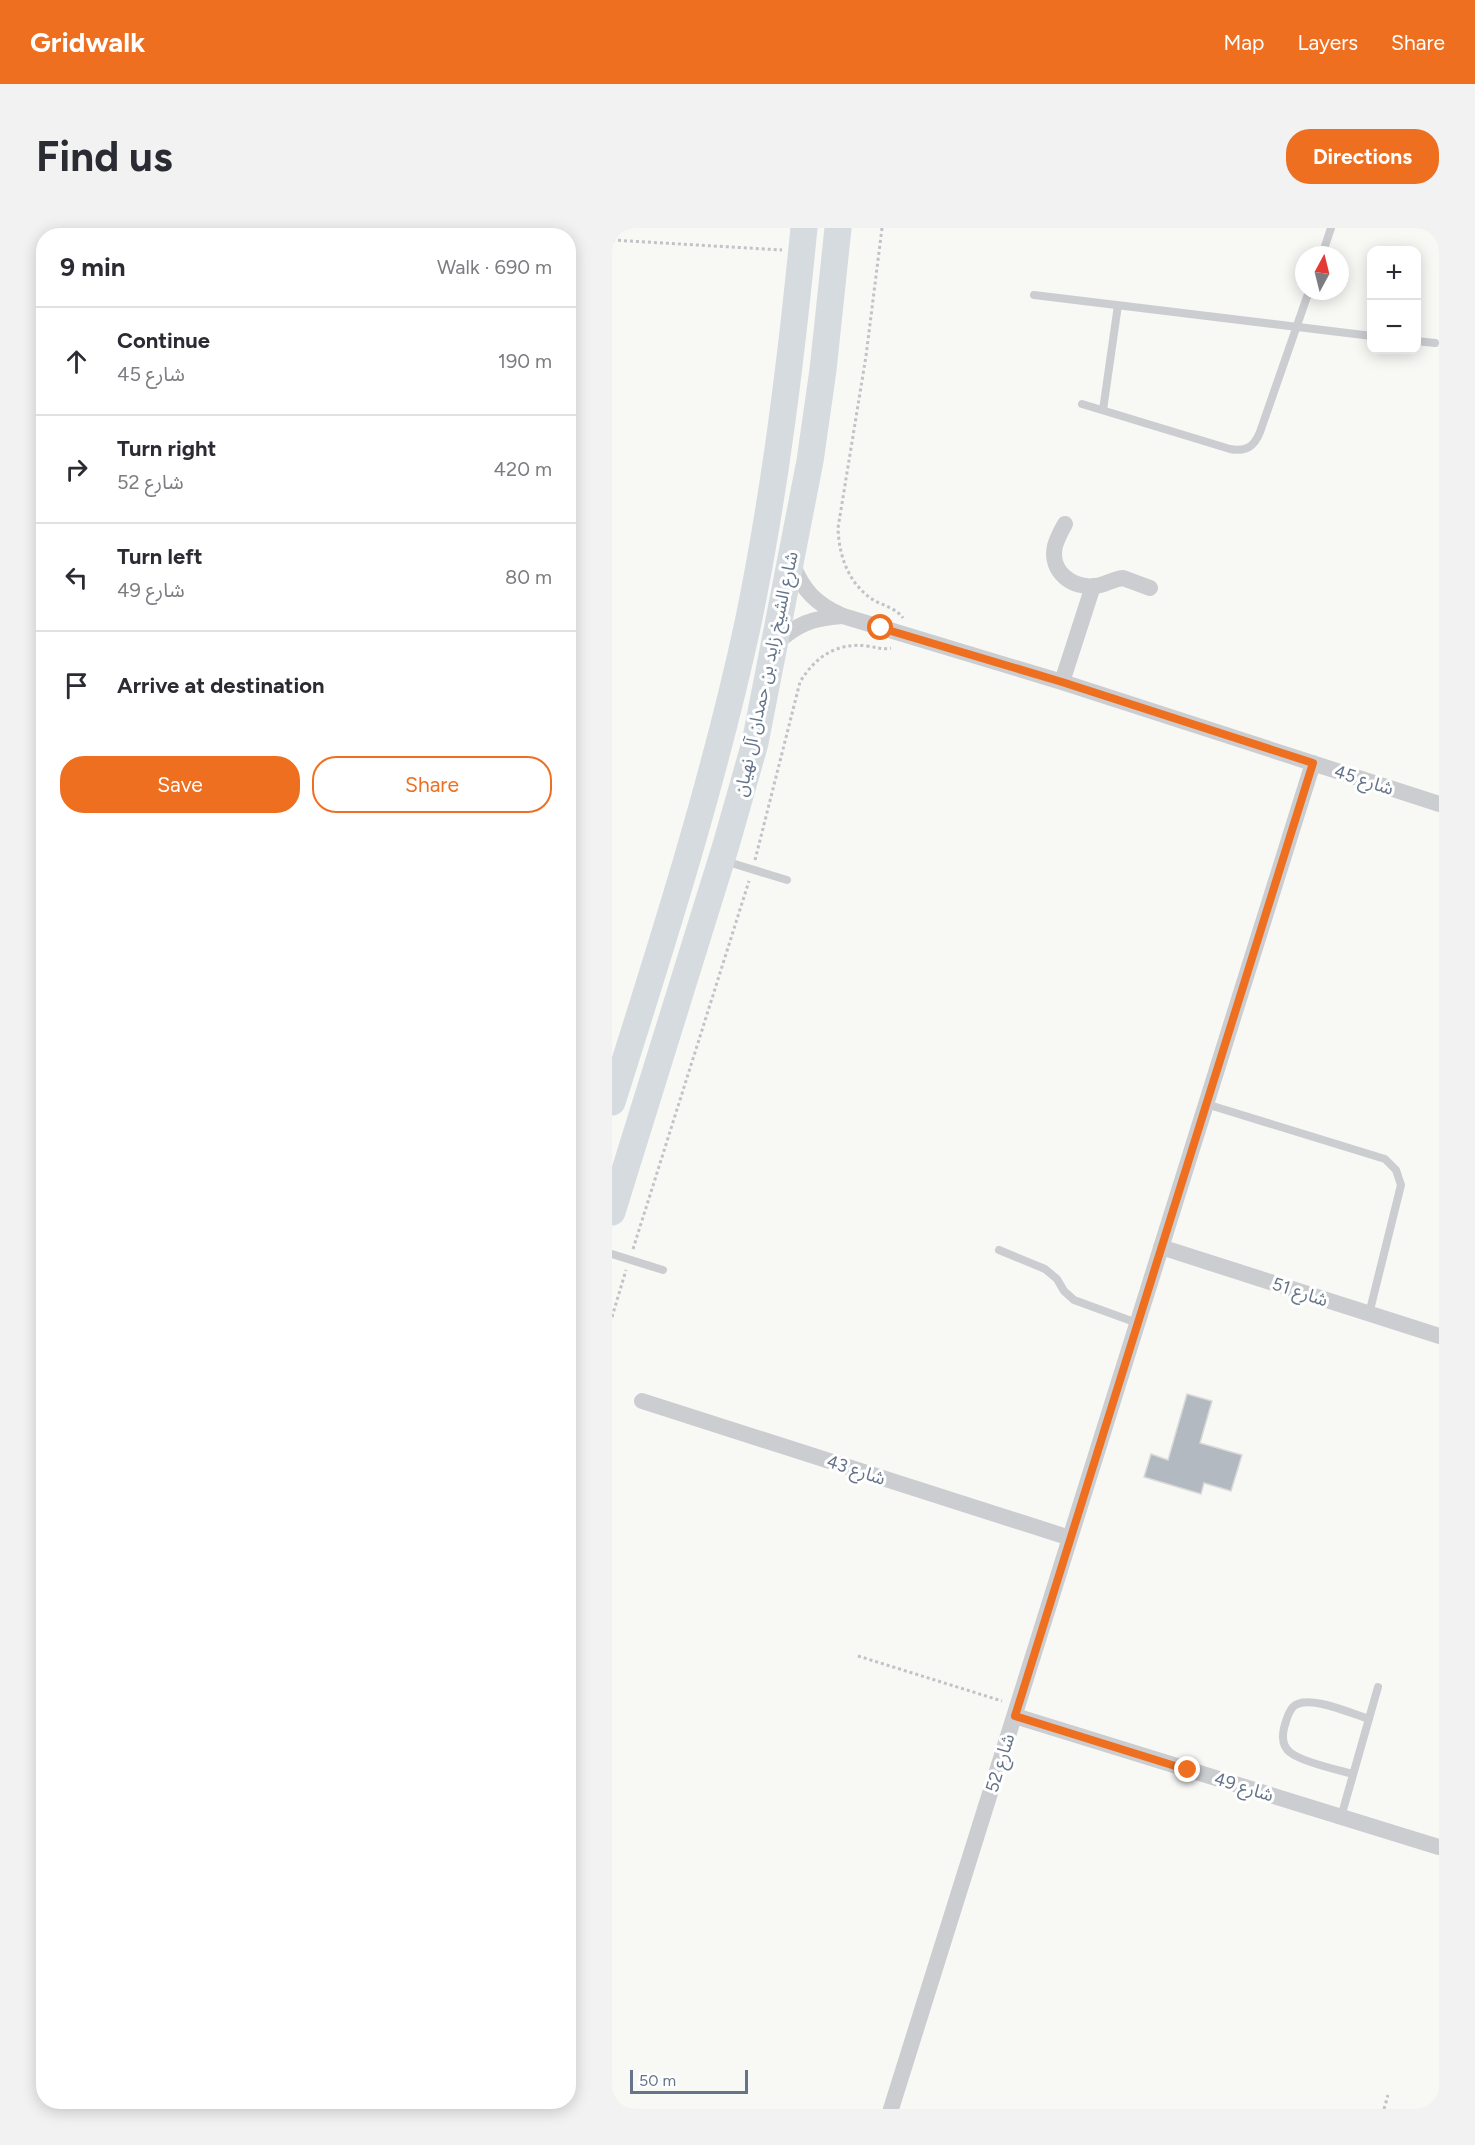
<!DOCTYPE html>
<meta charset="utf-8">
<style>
:root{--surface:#fff;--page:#f2f2f3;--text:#2b2b33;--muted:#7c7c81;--line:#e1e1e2;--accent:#ee6f20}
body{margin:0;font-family:Figtree,"Noto Sans Arabic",sans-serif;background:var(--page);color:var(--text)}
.controls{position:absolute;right:18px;top:18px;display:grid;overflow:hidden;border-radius:12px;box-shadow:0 3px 15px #0003}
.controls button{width:54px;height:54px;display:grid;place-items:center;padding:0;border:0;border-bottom:2px solid var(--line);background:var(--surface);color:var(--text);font:30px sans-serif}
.compass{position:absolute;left:683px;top:18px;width:54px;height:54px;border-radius:50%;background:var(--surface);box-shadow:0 3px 15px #0003;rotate:7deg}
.scale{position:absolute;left:18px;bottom:15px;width:118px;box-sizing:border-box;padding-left:6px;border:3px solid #657489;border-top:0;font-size:16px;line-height:21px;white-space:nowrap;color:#657489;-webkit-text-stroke:4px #fff;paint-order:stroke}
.stop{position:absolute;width:18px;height:18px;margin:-14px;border:4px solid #ee6f20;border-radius:50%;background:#fff}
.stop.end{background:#ee6f20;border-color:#fff;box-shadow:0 2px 6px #0008}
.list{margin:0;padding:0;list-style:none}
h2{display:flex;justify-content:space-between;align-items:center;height:78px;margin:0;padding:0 24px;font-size:26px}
h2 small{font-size:20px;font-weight:400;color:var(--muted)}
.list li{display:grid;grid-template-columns:39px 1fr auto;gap:18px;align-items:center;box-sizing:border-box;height:108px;padding:0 24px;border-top:2px solid var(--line)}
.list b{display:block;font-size:22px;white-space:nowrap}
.list p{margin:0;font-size:20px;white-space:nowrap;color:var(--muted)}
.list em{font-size:20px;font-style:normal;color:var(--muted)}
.actions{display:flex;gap:12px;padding:18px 24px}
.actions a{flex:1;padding:14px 0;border:2px solid var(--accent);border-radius:24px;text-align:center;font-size:21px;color:var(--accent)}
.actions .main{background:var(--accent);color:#fff}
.icon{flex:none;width:33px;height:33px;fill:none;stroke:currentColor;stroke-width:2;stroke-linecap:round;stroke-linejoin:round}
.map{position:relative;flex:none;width:827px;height:1881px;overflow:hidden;border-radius:24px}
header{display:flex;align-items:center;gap:36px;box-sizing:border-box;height:84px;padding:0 30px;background:var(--accent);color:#fff}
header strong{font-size:28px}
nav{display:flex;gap:33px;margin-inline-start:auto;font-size:21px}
.intro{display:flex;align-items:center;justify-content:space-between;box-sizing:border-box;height:144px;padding:0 36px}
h1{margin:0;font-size:42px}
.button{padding:15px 27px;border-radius:24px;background:var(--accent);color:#fff;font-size:21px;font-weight:700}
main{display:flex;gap:36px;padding:0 36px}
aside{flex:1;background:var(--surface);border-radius:24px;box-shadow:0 3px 15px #0003}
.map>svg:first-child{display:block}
.building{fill:#b3b9c0;stroke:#dadad8;stroke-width:1.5}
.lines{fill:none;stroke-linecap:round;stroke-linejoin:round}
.path{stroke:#c1c3c6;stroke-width:3;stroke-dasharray:3 3;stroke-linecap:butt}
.lane{stroke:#cbcdd1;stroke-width:8}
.street{stroke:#cbcdd1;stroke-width:16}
.primary{stroke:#d6dbe0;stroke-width:27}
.route{stroke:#ee6f20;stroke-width:8}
.labels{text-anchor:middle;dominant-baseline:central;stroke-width:6;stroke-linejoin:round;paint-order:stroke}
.street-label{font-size:18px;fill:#657489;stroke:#fff}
</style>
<header>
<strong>Gridwalk</strong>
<nav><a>Map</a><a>Layers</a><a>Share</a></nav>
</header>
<div class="intro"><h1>Find us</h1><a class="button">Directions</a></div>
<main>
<aside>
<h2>9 min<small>Walk · 690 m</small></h2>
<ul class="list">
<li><svg class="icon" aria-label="ahead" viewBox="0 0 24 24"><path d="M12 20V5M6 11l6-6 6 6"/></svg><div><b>Continue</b><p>شارع 45</p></div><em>190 m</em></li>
<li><svg class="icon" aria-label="right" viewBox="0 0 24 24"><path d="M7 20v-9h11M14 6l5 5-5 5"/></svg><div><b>Turn right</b><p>شارع 52</p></div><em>420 m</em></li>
<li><svg class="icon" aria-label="left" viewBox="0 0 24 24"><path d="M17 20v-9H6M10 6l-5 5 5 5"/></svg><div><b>Turn left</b><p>شارع 49</p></div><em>80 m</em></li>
<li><svg class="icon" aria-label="arrive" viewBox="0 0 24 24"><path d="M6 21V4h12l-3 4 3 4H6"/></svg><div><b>Arrive at destination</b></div></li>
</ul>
<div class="actions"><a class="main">Save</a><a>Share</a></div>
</aside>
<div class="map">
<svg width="827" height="1881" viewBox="0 0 827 1881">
<rect width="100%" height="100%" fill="#f8f8f5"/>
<path class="building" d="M 575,1166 L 600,1173 L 588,1215 L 630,1227 L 619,1263 L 592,1255 L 589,1266 L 532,1249 L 539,1226 L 556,1232 Z"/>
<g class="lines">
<path class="path" d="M 270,0 L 254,128 L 226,300 C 227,329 237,357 263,373 C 273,378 285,381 291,390
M 0,12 L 170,22
M 143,632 L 188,454 C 203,429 225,414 255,418 C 264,419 270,422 279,420
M 21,1021 L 137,653
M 0,1089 L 14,1042
M 246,1428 L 390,1473
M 772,1881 L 776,1867"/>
<path class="lane" d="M 710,27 L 719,0
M 422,67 L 760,108
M 804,113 L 823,115
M 470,176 L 618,221 C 634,224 642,219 648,204 L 697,63
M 491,182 L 506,77
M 113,633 L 175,652
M 594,876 L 773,931 L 784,942 L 789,957 L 757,1086
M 387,1022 L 433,1041 L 445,1051 L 452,1063 L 462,1072 L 525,1095
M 0,1026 L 51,1042
M 741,1546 C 726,1542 690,1534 679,1525 C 670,1519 670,1509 672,1500 C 674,1493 676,1484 681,1479 C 695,1465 740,1486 757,1491
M 729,1589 L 766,1459"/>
<path class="street" d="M 453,296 C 449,303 445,311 443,318 C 437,344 461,361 484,358 C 493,357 501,351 511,350 L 538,360
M 180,335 C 191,363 204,376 231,388 L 450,454 L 827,576
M 163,416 C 185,396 200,390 230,388
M 450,454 L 481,358
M 549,1019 L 827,1108
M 30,1173 L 458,1310
M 403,1488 L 827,1619
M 279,1881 L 701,535"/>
<path class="primary" d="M 0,874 C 50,716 101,557 136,395 C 163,264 179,132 192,0
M 0,984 L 114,617 L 143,515 L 198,233 L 211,142 L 226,0"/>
</g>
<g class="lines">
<path class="route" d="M 269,400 L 450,454 L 701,535 L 403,1488 L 576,1542"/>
</g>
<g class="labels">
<g class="street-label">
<text transform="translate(154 446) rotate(-78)">شارع الشيخ زايد بن حمدان آل نهيان</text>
<text transform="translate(752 552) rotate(18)">شارع 45</text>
<text transform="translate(688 1064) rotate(18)">شارع 51</text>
<text transform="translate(244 1242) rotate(18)">شارع 43</text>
<text transform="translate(388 1535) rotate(-73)">شارع 52</text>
<text transform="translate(632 1559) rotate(17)">شارع 49</text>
</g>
</g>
</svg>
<div class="controls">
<button>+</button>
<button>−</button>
</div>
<svg class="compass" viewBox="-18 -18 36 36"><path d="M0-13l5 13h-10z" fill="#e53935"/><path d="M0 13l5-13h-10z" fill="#7c7c81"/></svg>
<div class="scale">50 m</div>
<div class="stop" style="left:269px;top:400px"></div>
<div class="stop end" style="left:576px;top:1542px"></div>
</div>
</main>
